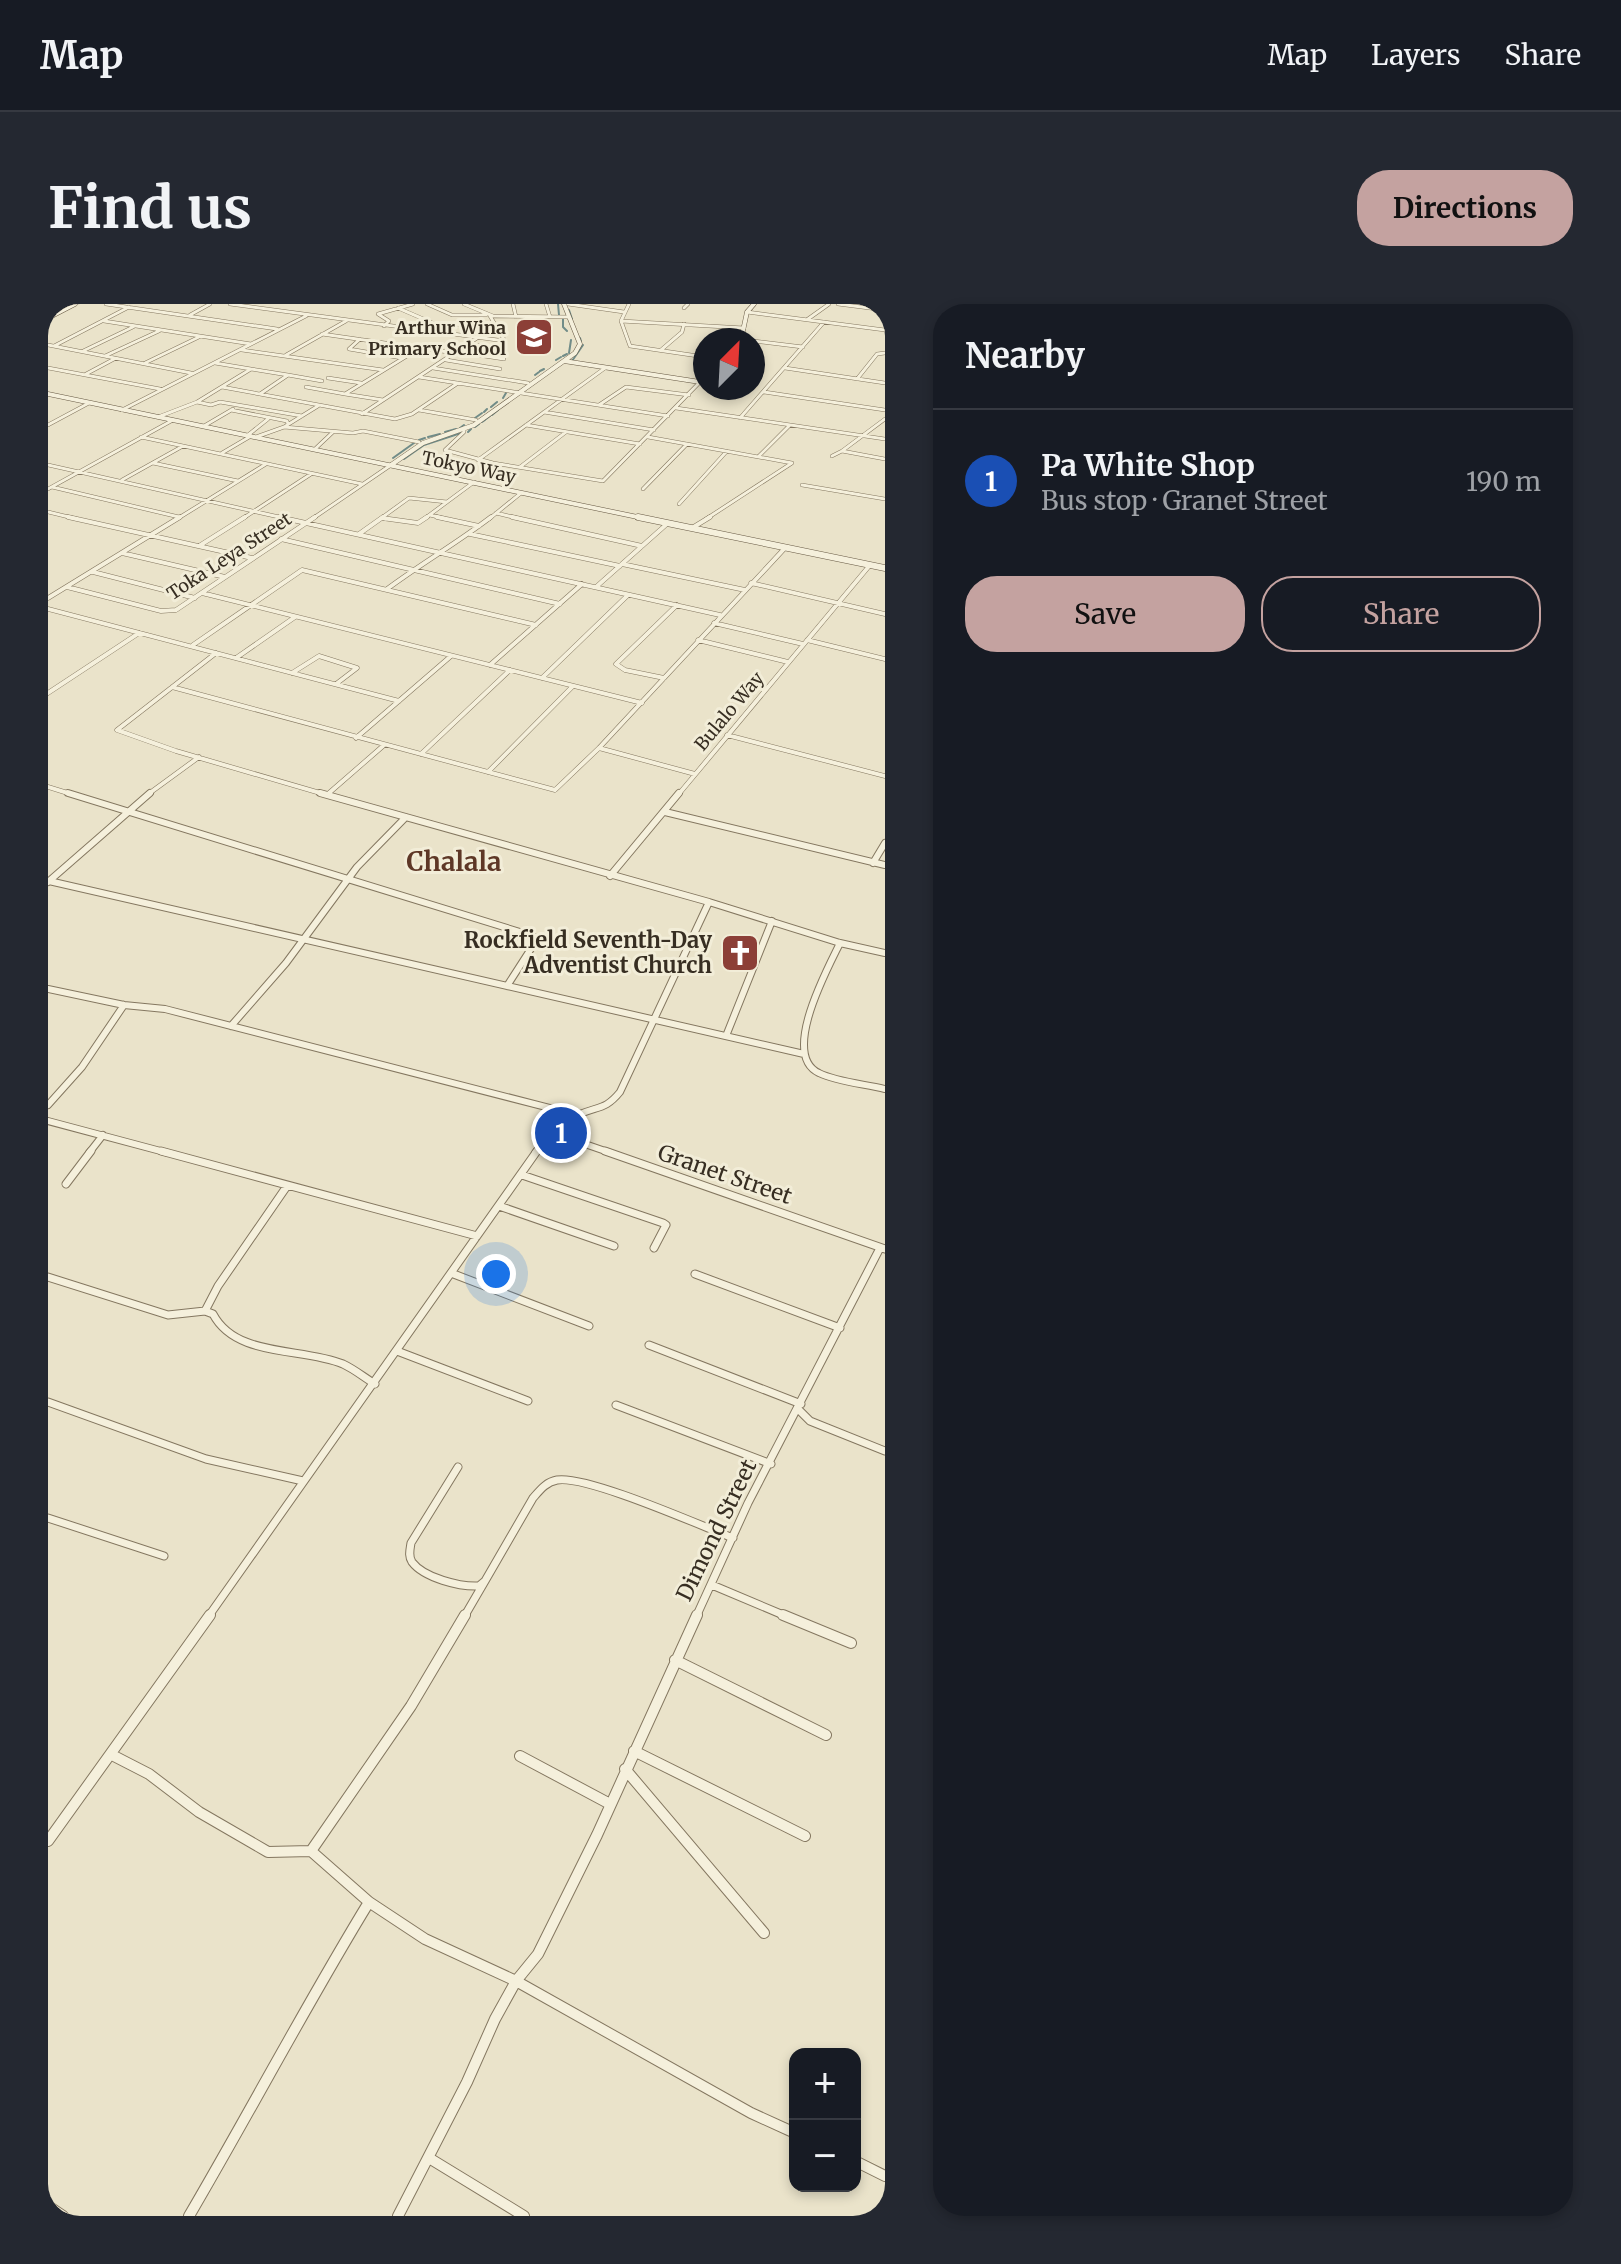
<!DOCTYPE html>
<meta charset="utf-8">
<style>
:root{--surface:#171b24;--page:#242831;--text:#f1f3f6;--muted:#9ea1a6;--line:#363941;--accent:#c4a2a0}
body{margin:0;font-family:Merriweather,serif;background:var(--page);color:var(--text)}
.controls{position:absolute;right:24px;bottom:24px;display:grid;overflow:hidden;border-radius:16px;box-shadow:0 4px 12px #0003}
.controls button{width:72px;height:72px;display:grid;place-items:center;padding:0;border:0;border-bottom:2px solid var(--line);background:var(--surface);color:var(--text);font:40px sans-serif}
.compass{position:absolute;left:645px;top:24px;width:72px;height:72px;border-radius:50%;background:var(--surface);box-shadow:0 4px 12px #0003;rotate:24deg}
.you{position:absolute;left:448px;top:970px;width:28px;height:28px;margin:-20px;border:6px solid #fff;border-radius:50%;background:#1a73e8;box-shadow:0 0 0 12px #1a73e833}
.badge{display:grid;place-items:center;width:52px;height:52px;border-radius:50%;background:var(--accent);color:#fff;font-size:26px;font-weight:700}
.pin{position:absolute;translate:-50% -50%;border:4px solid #fff;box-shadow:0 2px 8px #0006}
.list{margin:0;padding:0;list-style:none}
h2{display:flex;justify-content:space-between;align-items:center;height:104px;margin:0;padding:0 32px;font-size:34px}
h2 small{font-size:26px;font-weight:400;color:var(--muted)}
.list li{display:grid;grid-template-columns:52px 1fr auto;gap:24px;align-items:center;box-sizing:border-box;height:144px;padding:0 32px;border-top:2px solid var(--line)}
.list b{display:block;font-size:30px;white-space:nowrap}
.list p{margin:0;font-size:26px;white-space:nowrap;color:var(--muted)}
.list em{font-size:26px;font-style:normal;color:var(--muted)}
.actions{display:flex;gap:16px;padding:24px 32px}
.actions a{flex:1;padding:18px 0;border:2px solid var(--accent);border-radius:32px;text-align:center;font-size:28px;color:var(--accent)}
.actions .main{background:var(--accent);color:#111}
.map{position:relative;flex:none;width:837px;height:1912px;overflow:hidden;border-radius:32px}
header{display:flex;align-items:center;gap:48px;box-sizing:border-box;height:112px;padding:0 40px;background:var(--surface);border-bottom:2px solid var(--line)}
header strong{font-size:38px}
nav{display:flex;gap:44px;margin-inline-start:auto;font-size:28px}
.intro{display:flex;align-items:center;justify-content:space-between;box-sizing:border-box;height:192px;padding:0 48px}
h1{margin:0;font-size:56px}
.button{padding:20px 36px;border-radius:32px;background:var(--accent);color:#111;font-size:28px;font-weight:700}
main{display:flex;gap:48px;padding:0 48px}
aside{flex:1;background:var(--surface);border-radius:32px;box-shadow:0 4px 12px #0003}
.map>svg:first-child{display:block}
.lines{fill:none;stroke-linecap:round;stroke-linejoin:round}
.stream{stroke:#718c88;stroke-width:2}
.street-far4-casing{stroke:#847760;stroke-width:4}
.street-far3-casing{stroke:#847760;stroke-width:5}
.street-far2-casing{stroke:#847760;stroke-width:8}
.street-far1-casing{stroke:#847760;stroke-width:9}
.street-casing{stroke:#847760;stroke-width:12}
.secondary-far1-casing{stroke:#665843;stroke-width:5}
.secondary-casing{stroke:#665843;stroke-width:7}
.street-far4{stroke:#f5f0dc;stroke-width:3}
.street-far3{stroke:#f5f0dc;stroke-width:4}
.street-far2{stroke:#f5f0dc;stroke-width:6}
.street-far1{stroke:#f5f0dc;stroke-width:7}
.street{stroke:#f5f0dc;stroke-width:10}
.secondary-far1{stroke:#f5f0dc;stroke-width:4}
.secondary{stroke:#f5f0dc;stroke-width:6}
.labels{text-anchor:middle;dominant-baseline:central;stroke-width:6;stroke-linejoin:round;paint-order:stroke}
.far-poi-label{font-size:18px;font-weight:bold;fill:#372e22;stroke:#f2edd8;text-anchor:end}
.far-street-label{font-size:18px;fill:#372e22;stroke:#f2edd8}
.poi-label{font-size:22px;font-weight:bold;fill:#372e22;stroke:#f2edd8;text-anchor:end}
.street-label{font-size:22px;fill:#372e22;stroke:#f2edd8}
.far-district-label{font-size:26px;font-weight:bold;fill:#5e3726;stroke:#f2edd8}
</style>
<header>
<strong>Map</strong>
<nav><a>Map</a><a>Layers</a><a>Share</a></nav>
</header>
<div class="intro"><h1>Find us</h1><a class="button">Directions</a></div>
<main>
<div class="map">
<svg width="837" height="1912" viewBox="0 0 837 1912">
<rect width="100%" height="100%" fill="#eae3ca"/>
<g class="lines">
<path class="stream" d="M 510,0 L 511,11
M 521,6 L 524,15
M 515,15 L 515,23 L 519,27
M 532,34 L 533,37
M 521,49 L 523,36
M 515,52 L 519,50
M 508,56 L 513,53
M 524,57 L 535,41
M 492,67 L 496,65
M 487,71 L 491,68
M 455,94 L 458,89
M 443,103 L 449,98
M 436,108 L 439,105
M 444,111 L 450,106
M 427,114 L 434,109
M 438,115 L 442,112
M 434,118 L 437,116
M 427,123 L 431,120
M 412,124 L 416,121
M 397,128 L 408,125
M 420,128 L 423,125
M 380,133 L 392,130
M 371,136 L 377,134
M 345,154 L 366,139
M 356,155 L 376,141 L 413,129"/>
<defs>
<path id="street-far4" d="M 58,0 L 229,25
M 182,0 L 457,37 L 442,12
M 379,0 L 404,11 L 438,11
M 416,0 L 445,12 L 520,13
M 465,0 L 468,13
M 498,0 L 502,13
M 520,0 L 576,8
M 581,0 L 573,17 L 582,42 L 657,53
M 790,0 L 837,6
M 350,4 L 387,20 L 448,21
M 636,4 L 640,0
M 699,8 L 837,26
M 142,11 L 162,0
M 760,15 L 781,0
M 56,17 L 203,40
M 573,17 L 696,24
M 336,22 L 341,17 L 330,10 L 365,0
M 274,30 L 407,49
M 312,35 L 301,45 L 354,54
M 705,37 L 755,43
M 421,40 L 448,44
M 0,41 L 143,69
M 6,42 L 81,3
M 194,46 L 335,66
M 613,46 L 634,28 L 636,20
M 35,47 L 85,23
M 410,48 L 456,55
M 238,51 L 298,17
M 57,52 L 111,27
M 398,56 L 452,65
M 97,59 L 151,33
M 0,64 L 112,85
M 385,64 L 480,79
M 737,64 L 837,79
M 203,65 L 240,71 L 212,90
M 38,70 L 68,54
M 240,71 L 274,77
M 371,73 L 620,112
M 280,74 L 313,79
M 809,75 L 829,50 L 837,49
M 174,83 L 347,115 L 364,110 L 410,79
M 258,83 L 297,90
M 716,88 L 837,106
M 335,96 L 297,90 L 372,44
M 149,98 L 163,101 L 172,98 L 254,112
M 551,101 L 578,83 L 641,91
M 628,104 L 837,135
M 74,106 L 258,12
M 183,106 L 239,117 L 240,120
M 371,106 L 428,116
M 496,108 L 606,126
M 314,110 L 429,34
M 110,113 L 149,98 L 203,65 L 167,59
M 692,114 L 776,18
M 0,121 L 41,99
M 478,121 L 592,140
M 156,122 L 185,105
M 236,123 L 305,129 L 315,127 L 371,138
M 416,124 L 416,128 L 397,146 L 445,159 L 555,177 L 652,78
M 200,131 L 220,115
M 93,133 L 314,180
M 208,133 L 236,123 L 270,102
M 600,133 L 744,159 L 658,215
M 267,145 L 285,128
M 794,147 L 837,115
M 174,149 L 203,132
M 711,152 L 742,121
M 784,152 L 794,147 L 837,155
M 430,156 L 557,64
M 105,159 L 190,177
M 0,161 L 240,215
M 472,163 L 518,128
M 74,176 L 135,142
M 754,181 L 837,195
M 4,183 L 131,213
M 0,185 L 125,116
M 595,185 L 639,140
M 631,200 L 679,147
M 0,208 L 29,215
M 448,209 L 473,215
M 382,211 L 398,215
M 334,214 L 338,215
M 129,215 L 218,160
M 194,215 L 263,170
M 264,215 L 343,161
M 332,215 L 361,194 L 399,198
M 376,215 L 426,178
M 441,215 L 473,189"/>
<path id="street-far3" d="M 20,213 L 204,254
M 231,213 L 672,311
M 389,213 L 431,222
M 464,213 L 594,242
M 334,214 L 370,219 L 379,213
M 644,224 L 662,213
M 311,230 L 335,213
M 422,230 L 572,262
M 233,235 L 512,300
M 151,242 L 197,213
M 74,249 L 177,273
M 574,260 L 697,286
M 45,268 L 147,294
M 703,279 L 837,310
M 19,283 L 113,307 L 128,306 L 267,213
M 548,283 L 620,219
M 339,285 C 374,259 409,239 443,213
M 154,289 L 594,399
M 0,294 L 132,213
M 0,305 L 351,397
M 666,319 L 755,340
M 650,336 L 740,358
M 759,336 L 837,355
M 145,341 L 254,266 L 488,321
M 168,349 L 69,426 L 128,447 L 279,491
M 188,354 L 247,313
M 442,361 L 534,280
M 244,369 L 271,352 L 309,364 L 288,380
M 494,374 L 580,291
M 616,374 L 577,366 L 568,360 L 629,301
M 124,383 L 507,486 L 551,444 L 737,244
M 0,389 L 91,329
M 679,431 L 837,472
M 308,434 L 403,352
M 551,444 L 647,470
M 373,450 L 462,366
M 440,468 L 525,382
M 0,483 L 26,491
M 281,489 L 335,442
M 99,491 L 151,453
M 630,491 L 822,261"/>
<path id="street-far2" d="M 20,489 L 485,632 L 488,635 L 486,640 L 459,682
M 272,489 L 661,598 L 572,788 C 558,805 552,802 532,810 C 516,816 497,835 487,849
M 617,508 L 837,561
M 825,559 L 837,539
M 562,572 L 631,489
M 1,577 L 756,750
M 0,578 L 102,489
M 661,598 L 792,639 L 837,649
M 792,639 C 780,664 732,751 771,769 C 789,778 817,780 837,785
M 0,685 L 76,701 L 117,705 L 529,811
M 183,722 L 238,659 L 309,563 L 357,514
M 678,732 L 724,617
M 0,801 L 34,763 L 76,701
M 0,817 L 120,849
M 505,829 L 563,849
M 41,849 L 55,831"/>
<path id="street-far1" d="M 113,847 L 429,932
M 557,847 L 837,945
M 474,871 L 615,919 L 618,921 L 606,944
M 18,880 L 43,847
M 451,902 L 566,942
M 403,969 L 541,1022
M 647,970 L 792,1024
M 0,973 L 120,1011 L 157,1007 L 165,1010 C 188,1054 254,1043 295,1060 C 306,1065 317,1074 327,1080
M 157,1007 L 170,982 L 239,882
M 601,1041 L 753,1100
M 349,1047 L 480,1097
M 0,1098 L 158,1155 L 255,1177
M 568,1101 L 723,1160
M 750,1105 L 762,1117 L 837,1147
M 410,1163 L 363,1239 C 362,1246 360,1252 364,1258 C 376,1274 412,1283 431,1282 L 437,1277 L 485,1194 C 492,1186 498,1178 509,1176 C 539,1171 651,1221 685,1234
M 0,1214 L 116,1252
M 664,1281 L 740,1313
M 160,1313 L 489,847
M 416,1313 L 437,1277
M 648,1313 L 700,1199 L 832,944"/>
<path id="street" d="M 417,1311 L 363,1402 L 263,1547 L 321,1598 L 377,1635 L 468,1677 L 703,1809 L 747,1829
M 735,1311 L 803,1339
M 627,1356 L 778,1431
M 586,1447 L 757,1532
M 64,1451 L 101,1470 L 151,1508 L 220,1548 L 263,1547
M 472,1452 L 562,1500
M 577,1465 L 716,1629
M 0,1537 L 162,1311
M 381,1854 L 476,1912
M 807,1857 L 837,1872
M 0,1902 L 15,1912
M 141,1912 C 202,1808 258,1701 321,1598
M 350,1912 L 419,1778 L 447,1715 L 468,1677 L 490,1650 L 549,1531 L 649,1311"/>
<path id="secondary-far1" d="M 0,14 L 27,0
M 693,36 L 699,8 L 706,0
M 516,57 L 652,78 L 657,74
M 0,90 L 599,215
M 343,161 L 375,139 L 426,121 L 527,49 L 532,40 L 516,0"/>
<path id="secondary" d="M 590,213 L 837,264"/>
</defs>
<use href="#street-far4" class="street-far4-casing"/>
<use href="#street-far3" class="street-far3-casing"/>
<use href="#street-far2" class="street-far2-casing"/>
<use href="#street-far1" class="street-far1-casing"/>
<use href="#street" class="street-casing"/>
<use href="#secondary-far1" class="secondary-far1-casing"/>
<use href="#secondary" class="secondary-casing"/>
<use href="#street-far4" class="street-far4"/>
<use href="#street-far3" class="street-far3"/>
<use href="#street-far2" class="street-far2"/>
<use href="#street-far1" class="street-far1"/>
<use href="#street" class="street"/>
<use href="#secondary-far1" class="secondary-far1"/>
<use href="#secondary" class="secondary"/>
</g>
<defs>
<symbol id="school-square" viewBox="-11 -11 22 22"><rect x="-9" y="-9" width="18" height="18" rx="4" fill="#8c3f37" stroke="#f2edd8"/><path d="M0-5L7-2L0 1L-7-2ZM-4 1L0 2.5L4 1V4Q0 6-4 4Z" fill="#fff"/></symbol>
<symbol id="church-square" viewBox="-11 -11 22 22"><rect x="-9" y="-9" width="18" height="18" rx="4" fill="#8c3f37" stroke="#f2edd8"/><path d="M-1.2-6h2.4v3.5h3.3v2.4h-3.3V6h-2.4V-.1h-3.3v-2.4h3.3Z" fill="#fff"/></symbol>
</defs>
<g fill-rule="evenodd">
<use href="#school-square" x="464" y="11" width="44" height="44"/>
<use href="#church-square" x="670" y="627" width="44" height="44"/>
</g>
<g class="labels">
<g class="far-poi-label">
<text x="458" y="23">Arthur Wina<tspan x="458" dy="21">Primary School</tspan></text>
</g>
<g class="far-street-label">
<text transform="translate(421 163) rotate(12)">Tokyo Way</text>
<text transform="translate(181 252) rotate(-33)">Toka Leya Street</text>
<text transform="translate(681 407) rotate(-50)">Bulalo Way</text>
</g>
<g class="poi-label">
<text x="664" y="636">Rockfield Seventh-Day<tspan x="664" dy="25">Adventist Church</tspan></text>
</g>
<g class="street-label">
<text transform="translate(677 870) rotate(19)">Granet Street</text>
<text transform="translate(668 1226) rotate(-64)">Dimond Street</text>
</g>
<g class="far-district-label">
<text x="406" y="557">Chalala</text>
</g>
</g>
</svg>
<div class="controls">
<button>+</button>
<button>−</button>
</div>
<svg class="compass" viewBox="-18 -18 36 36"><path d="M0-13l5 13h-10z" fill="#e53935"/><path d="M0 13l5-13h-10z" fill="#9ea1a6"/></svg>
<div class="you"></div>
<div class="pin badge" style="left:513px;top:829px;background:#1a4fb4">1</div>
</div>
<aside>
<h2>Nearby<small></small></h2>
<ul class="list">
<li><span class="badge" style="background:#1a4fb4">1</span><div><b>Pa White Shop</b><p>Bus stop · Granet Street</p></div><em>190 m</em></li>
</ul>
<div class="actions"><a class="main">Save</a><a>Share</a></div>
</aside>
</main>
